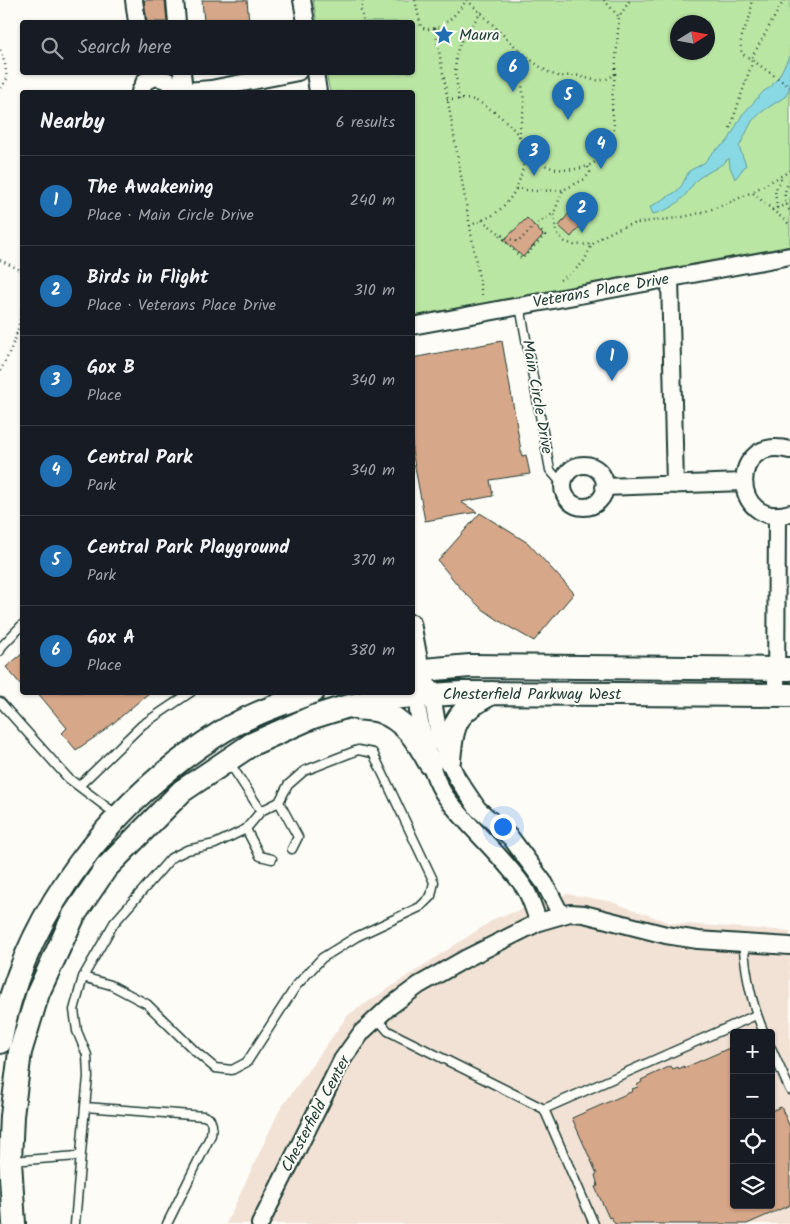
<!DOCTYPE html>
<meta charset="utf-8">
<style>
:root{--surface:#171b24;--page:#242831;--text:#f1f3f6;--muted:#9ea1a6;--line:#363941;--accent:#1f6fb2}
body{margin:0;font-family:Kalam,sans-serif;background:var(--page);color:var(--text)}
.controls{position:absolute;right:15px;bottom:15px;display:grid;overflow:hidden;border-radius:5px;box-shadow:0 1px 4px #0004}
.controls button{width:45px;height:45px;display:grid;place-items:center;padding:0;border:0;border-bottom:1px solid var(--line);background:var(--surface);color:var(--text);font:25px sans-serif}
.compass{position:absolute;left:670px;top:15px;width:45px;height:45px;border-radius:50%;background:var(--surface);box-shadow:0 1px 4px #0004;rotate:79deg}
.you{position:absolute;left:502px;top:826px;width:18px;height:18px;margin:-12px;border:4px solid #fff;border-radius:50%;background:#1a73e8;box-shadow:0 0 0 8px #1a73e833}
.badge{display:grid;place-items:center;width:32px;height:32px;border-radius:50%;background:var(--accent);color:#fff;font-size:16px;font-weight:700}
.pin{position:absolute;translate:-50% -41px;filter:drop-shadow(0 1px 2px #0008)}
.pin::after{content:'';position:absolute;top:26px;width:18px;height:15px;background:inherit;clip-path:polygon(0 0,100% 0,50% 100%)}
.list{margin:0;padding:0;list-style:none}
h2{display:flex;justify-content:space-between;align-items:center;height:65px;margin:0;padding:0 20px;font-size:21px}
h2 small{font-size:16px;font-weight:400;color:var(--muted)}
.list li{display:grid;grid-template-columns:32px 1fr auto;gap:15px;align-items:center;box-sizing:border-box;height:90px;padding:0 20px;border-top:1px solid var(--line)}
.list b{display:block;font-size:19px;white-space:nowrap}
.list p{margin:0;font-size:16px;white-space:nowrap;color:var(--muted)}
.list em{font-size:16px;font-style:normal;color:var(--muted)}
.icon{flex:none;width:28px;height:28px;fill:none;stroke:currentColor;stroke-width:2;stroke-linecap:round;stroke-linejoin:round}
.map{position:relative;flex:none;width:790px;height:1224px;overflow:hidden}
.search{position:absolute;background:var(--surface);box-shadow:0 1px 4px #0004;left:20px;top:20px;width:395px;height:55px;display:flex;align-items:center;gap:12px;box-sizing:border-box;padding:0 18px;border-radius:5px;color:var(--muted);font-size:19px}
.panel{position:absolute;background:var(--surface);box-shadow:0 1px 4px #0004;left:20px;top:90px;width:395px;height:605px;border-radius:5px}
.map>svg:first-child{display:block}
.built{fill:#f2e2d6;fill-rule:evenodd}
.green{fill:#bae6a3;stroke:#6c926c;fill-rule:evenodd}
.water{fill:#89d9e4;stroke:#5f9b9e}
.building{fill:#d7a789;stroke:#1f3d34}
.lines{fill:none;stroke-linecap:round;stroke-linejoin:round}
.lane-casing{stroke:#1f3d34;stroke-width:11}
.street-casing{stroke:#1f3d34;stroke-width:20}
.secondary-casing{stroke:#1f3d34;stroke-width:26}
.path{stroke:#1f3d34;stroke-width:2.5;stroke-dasharray:1 4;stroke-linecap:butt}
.lane{stroke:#fdfcf7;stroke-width:8}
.street{stroke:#fdfcf7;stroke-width:16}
.secondary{stroke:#fdfcf7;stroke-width:22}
.labels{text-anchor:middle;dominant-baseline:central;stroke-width:4;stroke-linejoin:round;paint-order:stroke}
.poi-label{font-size:16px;fill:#1f3d34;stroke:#fdfcf7;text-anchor:start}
.street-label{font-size:16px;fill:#1f3d34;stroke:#fdfcf7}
</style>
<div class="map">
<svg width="790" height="1224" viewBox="0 0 790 1224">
<rect width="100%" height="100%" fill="#fdfcf7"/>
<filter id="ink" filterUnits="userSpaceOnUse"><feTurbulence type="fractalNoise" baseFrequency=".02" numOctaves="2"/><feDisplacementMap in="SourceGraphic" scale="10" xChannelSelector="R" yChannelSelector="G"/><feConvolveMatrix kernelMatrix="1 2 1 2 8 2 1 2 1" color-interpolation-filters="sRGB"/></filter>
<g filter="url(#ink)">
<path class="built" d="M 567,894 L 609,901 L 671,923 L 790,931 L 790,1224 L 226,1224 L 279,1111 L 348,1015 L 496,918 ZM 734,1033 L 771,1033 L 771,1205 L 734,1205 Z"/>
<path class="green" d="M 313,0 L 790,0 L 790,246 L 413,316 L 412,92 L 330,92 L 326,73 L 412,72 L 412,22 L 317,22 ZM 678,22 L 708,22 L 708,52 L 678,52 Z"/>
<path class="water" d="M 790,55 L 790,87 L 786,96 L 763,111 L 752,121 L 739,147 L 746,165 L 735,179 L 730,167 L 729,158 C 721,167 709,171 699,178 C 695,181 692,186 689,190 C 679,204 669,210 653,214 L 650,207 L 677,191 L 682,185 L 689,171 L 704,163 L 712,153 L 728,141 L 742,115 L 764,91 L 771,87 L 779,76 Z"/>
<path class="building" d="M 144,0 L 165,0 L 167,22 L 147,22 Z
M 202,0 L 247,0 L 249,22 L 204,22 Z
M 569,213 L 582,224 L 571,237 L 559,226 Z
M 527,218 L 543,235 L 523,257 L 504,240 Z
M 502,341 L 522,456 L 526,455 L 530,474 L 490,480 L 493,496 L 461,502 L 477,512 L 425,521 L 412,451 L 412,358 Z
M 480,513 L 528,543 L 574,593 L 534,641 L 504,624 L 481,608 L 462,590 L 438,561 Z
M 22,654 L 22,686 L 6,667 Z
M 37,692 L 150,692 L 104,731 L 76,750 L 62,733 L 67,728 Z
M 734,1046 L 734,1205 L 771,1205 L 771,1111 L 781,1107 L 790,1127 L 790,1205 L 747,1224 L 615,1224 L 611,1217 L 609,1218 L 595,1187 L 598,1186 L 595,1175 L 597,1174 L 572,1118 L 633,1091 L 632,1089 L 638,1087 L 637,1085 L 642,1082 L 641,1080 L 671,1066 L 673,1069 L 678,1067 L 679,1069 L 684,1066 L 684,1068 Z"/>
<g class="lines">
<defs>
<path id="lane" d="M 520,306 L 550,470 L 563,485
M 0,651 L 2,646 L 22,625
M 0,702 L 68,778 L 117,815
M 79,786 L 142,725 L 191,692
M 279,802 L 298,837 L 292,849
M 246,829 L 260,856 L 272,859
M 743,943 C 747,978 750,1000 764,1033
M 83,977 L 114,923 L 171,858 L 187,850 L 215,844 L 246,829 L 261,811
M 377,1018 L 388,1031 L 544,1109 L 594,1224
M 771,1048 L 790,1090
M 85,1107 L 88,1077 L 87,1055 L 77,1031 L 74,1010 L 83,977 L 111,985 L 147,1004 L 196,1052 L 215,1068 L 232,1070 L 247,1062 L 296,986 L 322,958 L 356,937 L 420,907 L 431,896 L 434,882 L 373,753 L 358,750 L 304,771 L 288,785 L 279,802 L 261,811 L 229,762
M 544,1109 L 756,1015
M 12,1161 L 78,1156 L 81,1153 L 85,1107 L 204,1116 L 210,1119 L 212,1125 L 211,1135 L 167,1224
M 75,1224 L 81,1153"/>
<path id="street" d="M 134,0 L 137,22
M 175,0 L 177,22
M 302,0 L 306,22
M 182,72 L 184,92
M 315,72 L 318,92
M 140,92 L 145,81 L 157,77 L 168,81 L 174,92
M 174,92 L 211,89 L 298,72
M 670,278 L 675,485
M 412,326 L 790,256
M 790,450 C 727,433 731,531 790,513
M563 486a21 21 0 1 1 42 0a21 21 0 1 1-42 0Z
M 604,487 L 743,482
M 412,623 L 421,670 L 432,695 L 440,741 L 457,778 L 478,809 L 511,838 L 545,884 L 561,915
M 418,687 C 415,704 420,723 424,740 C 429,759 434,780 446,797 C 470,829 501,854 524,887 C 531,897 534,911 539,922
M 776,694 L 777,515
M 260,1224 L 342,1060 L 362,1032 L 389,1007 L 419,985 L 465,959 L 539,922 L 570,913 L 584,914 L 666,935 L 698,940 L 790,946"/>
<path id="secondary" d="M 412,671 L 470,666 L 790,669
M 356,708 C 363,709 372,709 379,711 C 405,720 417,740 430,763
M 449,760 C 453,719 456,713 492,693
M 0,1042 C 24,913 113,799 223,731 C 251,714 282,704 313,692
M 14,1224 L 10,1161 L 12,1116 L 20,1052 L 38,993 L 74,915 L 106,868 L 182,791 L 252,744 L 313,717 L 345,707 L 387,698 L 462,693 L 790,695"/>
</defs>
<use href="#lane" class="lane-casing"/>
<use href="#street" class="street-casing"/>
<use href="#secondary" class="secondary-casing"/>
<path class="path" d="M 363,0 L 361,10 L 363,20
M 366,0 L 369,3
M 415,0 L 421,27 C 440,36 457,12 467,0
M 467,0 L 520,51
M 604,0 L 619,17
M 784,0 L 751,59 L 790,87
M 435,28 L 482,295
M 0,50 L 5,64 L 7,79 L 0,90
M 520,51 C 529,58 548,75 559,76 C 566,77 572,74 579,76 C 593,80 602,84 615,74 C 614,84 612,94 612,104 C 612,112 614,120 614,127 C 613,159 586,173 557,169 C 543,167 529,156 522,142 C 516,128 525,114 524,101 C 522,84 520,68 520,51 Z
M 615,74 L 619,17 L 630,0
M 447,100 C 455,100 467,98 474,100 C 488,105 518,128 522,143 C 529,169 514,203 491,216 C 484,220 476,222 470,226
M 459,100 C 453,54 452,49 482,12
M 730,128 L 751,66 L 751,59 L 742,54 C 736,30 754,24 751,0
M 588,167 L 590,172 L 585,179 L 563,190 L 554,213 L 556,231 L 563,241 L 574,245 L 593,244
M 790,171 L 752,192 L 790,225
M 790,181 C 783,191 783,201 790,211
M 516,189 L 536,191 L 563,190
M 777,208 L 775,191 L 783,175
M 772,210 L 790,203
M 482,220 L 504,237 L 518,242 L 535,225 L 554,213
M 500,235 L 522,259 L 545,235 L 535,225
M 0,260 L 18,269 L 22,273
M 560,280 C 569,275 577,269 584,261 C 587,256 589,248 593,244 C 600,237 611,232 620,228 C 638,221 657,221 676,218 C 703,214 728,204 752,192
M 16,334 L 22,335
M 0,371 C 11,352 20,329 22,307"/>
<use href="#lane" class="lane"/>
<use href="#street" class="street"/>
<use href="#secondary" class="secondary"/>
</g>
</g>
<defs>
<symbol id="sight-bare" viewBox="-9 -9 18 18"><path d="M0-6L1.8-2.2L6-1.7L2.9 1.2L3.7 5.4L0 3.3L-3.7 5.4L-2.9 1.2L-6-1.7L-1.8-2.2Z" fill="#1f6fb2" stroke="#fdfcf7" stroke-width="2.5" paint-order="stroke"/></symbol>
</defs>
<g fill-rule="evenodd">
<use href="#sight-bare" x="430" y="21" width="28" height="28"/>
</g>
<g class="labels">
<g class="poi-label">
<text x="459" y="35">Maura</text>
</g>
<g class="street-label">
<text transform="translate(601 291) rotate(-10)">Veterans Place Drive</text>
<text transform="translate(537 397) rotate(80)">Main Circle Drive</text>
<text x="532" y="694">Chesterfield Parkway West</text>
<text transform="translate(316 1114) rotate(-62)">Chesterfield Center</text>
</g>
</g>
</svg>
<div class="controls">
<button>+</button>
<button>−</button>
<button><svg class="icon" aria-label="locate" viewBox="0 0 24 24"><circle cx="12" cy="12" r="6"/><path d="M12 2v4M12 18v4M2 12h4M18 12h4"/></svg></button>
<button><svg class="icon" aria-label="layers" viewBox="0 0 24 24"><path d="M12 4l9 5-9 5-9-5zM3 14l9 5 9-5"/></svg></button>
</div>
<svg class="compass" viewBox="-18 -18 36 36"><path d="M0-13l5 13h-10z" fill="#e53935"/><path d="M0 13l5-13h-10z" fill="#9ea1a6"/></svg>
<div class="you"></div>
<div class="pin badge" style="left:612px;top:381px">1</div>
<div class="pin badge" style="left:582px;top:233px">2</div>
<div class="pin badge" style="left:534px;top:176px">3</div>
<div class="pin badge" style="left:601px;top:169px">4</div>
<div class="pin badge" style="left:568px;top:120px">5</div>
<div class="pin badge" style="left:513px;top:92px">6</div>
<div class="search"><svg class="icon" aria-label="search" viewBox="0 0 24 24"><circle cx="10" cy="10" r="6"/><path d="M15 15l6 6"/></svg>Search here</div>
<section class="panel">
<h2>Nearby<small>6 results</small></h2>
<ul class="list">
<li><span class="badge">1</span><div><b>The Awakening</b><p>Place · Main Circle Drive</p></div><em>240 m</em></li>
<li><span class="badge">2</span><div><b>Birds in Flight</b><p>Place · Veterans Place Drive</p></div><em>310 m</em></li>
<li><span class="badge">3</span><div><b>Gox B</b><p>Place</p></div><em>340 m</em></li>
<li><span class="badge">4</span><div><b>Central Park</b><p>Park</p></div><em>340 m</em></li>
<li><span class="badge">5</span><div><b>Central Park Playground</b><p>Park</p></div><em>370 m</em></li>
<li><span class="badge">6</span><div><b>Gox A</b><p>Place</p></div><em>380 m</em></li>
</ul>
</section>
</div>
